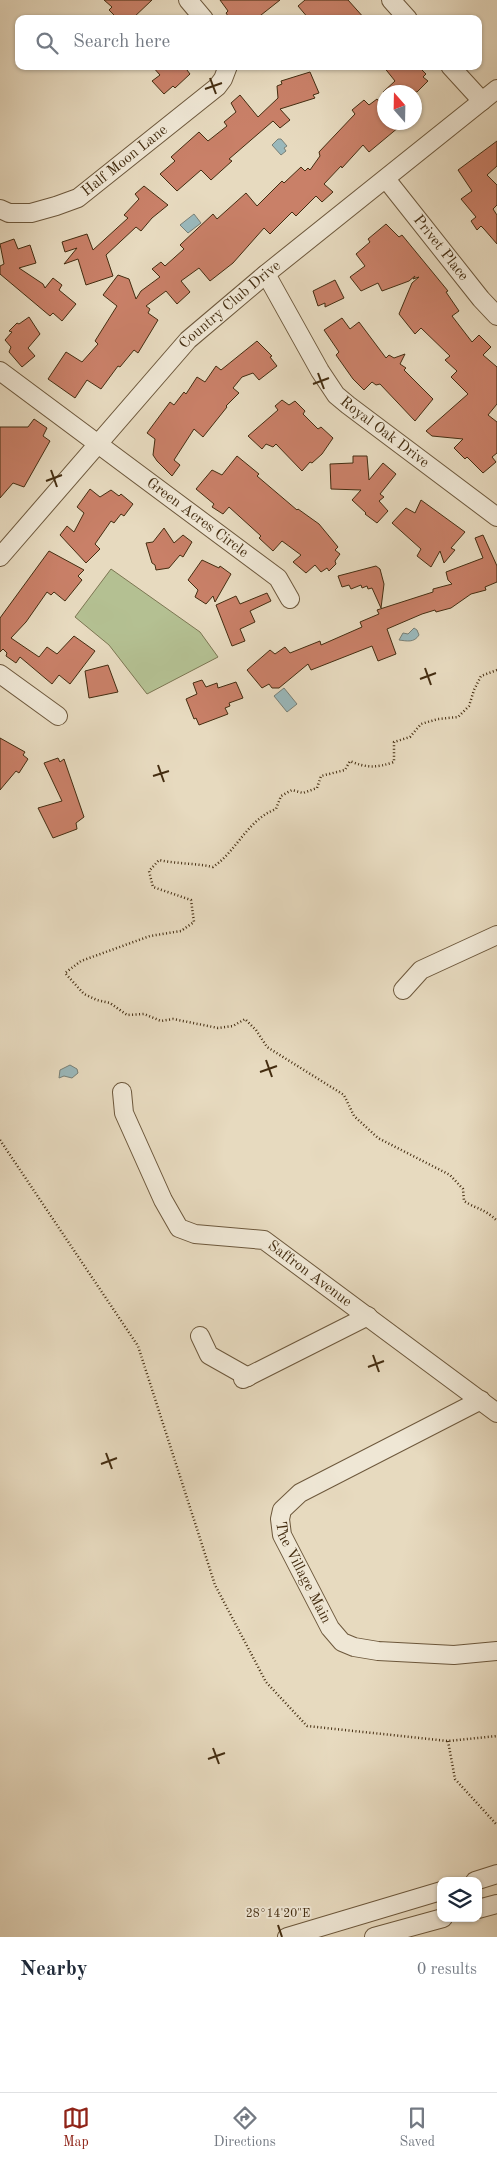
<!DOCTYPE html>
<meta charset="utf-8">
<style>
:root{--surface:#fff;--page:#f6f6f7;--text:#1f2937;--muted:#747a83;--line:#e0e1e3;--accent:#8f2418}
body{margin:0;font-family:"Old Standard TT",serif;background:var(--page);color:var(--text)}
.controls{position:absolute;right:15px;bottom:15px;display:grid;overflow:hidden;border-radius:10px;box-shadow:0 1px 4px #0004}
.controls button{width:45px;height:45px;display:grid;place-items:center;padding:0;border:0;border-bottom:1px solid var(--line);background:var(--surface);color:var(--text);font:25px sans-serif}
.compass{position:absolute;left:377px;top:85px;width:45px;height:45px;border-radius:50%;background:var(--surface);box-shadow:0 1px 4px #0004;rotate:340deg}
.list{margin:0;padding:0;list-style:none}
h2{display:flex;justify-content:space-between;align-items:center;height:65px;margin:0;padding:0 20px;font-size:21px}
h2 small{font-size:16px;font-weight:400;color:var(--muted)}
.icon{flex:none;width:28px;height:28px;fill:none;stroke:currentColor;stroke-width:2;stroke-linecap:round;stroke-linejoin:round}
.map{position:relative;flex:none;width:497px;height:1937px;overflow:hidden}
.search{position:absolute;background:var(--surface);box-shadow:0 1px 4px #0004;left:15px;right:15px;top:15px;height:55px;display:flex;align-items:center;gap:12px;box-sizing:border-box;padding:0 18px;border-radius:10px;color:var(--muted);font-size:19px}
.sheet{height:155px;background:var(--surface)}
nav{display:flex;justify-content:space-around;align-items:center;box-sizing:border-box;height:70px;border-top:1px solid var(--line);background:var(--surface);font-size:14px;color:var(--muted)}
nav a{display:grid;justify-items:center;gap:2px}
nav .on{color:var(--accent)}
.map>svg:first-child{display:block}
.green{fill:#b4c092;stroke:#7c7652}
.water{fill:#9ab8bb;stroke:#788077}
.building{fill:#c98068;stroke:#442d11}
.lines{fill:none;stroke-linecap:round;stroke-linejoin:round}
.minor-casing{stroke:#6d583c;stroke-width:20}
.path{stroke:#442d11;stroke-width:2.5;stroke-dasharray:1 2.5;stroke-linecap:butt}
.minor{stroke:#efe7d5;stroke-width:18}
.ticks{fill:none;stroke:#442d11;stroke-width:2}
.labels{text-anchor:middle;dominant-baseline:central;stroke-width:4;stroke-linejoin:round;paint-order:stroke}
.street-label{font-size:15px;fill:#442d11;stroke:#efe7d5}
.ticks-label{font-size:12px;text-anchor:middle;fill:#442d11;stroke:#efe7d5;stroke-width:4;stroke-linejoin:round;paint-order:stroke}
</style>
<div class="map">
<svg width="497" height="1937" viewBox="0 0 497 1937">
<rect width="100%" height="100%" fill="#e7dabf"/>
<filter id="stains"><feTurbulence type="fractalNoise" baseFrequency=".004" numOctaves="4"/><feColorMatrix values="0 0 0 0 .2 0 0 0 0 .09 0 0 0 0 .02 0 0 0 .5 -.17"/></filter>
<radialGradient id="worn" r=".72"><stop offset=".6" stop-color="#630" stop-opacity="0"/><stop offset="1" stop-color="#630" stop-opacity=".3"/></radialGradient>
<path class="green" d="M 111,569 L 200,632 L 218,657 L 147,694 L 109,645 L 75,617 Z"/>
<path class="water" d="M 278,139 L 281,139 L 287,146 L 284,148 L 286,151 L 281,155 L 272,145 Z
M 194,214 L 201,223 L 188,233 L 180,225 Z
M 414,628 L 417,630 L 419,635 C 414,643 407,641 399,640 L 403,633 L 408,634 Z
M 284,688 L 297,704 L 287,712 L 274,696 Z
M 70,1065 L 77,1069 L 78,1073 L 72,1078 L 64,1076 L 59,1078 L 60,1070 Z"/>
<path class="building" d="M 104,0 L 152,0 L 132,19 L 118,19 L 109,10 L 112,7 Z
M 220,0 L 280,0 L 256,19 L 230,19 L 226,13 L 228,11 Z
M 305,0 L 348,0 L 365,19 L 309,19 L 298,6 Z
M 152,66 L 184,66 L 190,74 L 175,88 L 173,86 L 164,94 L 152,81 L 160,75 Z
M 383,66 L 418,66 L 426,74 L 423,77 L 428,81 L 417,92 L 383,92 L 395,81 Z
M 310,72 L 319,93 L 313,95 L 315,98 L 280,109 L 290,120 L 280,128 L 273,121 L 229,159 L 232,161 L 211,180 L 201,170 L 177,191 L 160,174 L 175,161 L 171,157 L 199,132 L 208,141 L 227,126 L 224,122 L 236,112 L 231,103 L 240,95 L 258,117 L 278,98 L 277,86 L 282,84 L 281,81 Z
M 377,99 L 384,107 L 384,122 L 405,122 L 369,152 L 363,145 L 342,168 L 341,166 L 324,184 L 333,192 L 322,202 L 316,196 L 296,216 L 292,212 L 270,234 L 264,228 L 233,263 L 210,281 L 199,268 L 181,281 L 190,292 L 177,304 L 166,291 L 146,306 L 150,309 L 148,313 L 158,320 L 138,353 L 134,350 L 120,367 L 118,366 L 101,389 L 87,380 L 75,398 L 48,379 L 66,352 L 82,362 L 98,344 L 95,341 L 117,306 L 103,295 L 118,275 L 129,279 L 136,299 L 141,291 L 160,277 L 152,269 L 161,262 L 165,266 L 184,249 L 180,245 L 213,214 L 217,219 L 246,193 L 257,206 L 282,181 L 284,183 L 301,167 L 305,171 L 308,168 L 310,170 L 320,156 L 319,152 L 355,114 L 352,110 L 364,100 L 369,105 Z
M 497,141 L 497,166 L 487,175 L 497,185 L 497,205 L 493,209 L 497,215 L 497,244 L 484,229 L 481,226 L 477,230 L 471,221 L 476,217 L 461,199 L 472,191 L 458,170 Z
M 144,186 L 168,205 L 152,218 L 141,231 L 136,227 L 106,255 L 113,276 L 86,285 L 78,259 L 64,264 L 77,248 L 65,252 L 62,242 L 87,234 L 93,250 L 128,218 L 124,215 L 139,199 L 135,194 Z
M 386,224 L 399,237 L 402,235 L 448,291 L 446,292 L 459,311 L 452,316 L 472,342 L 479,335 L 491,347 L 483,355 L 497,367 L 497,404 L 488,415 L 497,422 L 497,453 L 492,457 L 496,462 L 483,473 L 467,457 L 465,459 L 454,448 L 463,439 L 432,436 L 426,431 L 468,394 L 451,377 L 457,371 L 445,360 L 450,356 L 421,328 L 415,334 L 399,314 L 412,283 L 419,277 L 413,279 L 415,276 L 409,281 L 382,291 L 378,283 L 361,291 L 350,277 L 365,266 L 356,254 L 370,242 L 368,239 Z
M 14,239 L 18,249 L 30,245 L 36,263 L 19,268 L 43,284 L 45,288 L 53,278 L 62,285 L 59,290 L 76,304 L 62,321 L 53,313 L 50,316 L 0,274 L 0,266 L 4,264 L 0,244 Z
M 335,280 L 344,298 L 325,307 L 325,303 L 318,306 L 313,291 Z
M 29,317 L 40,334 L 28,348 L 35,356 L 22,367 L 9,352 L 11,347 L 5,340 L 12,332 L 9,331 L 17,323 L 19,324 Z
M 342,318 L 350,329 L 359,322 L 386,358 L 389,355 L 394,358 L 405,354 L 400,364 L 406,368 L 404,370 L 433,399 L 415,421 L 380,384 L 376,385 L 372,382 L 364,390 L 353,379 L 336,355 L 339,352 L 324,330 Z
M 257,341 L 272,356 L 270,357 L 277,366 L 259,380 L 253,373 L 242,377 L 233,388 L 239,393 L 226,406 L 227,407 L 203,437 L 194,429 L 174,460 L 180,465 L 172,476 L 157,461 L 153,455 L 155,439 L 147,433 L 170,402 L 174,405 L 184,392 L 186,394 L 197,377 L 205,382 L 216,366 L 221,370 Z
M 282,400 L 289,405 L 295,401 L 305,411 L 303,414 L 318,429 L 321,427 L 333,438 L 322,454 L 312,463 L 310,462 L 302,471 L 276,444 L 273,447 L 266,444 L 262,449 L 248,436 L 278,410 L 275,406 Z
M 34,419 L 47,428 L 43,436 L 50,441 L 24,487 L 13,483 L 0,498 L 0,427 L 28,427 Z
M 237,456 L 259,474 L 257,476 L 297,510 L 298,509 L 319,524 L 338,547 L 335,550 L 340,554 L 335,561 L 336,564 L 329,571 L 327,568 L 321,572 L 315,565 L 306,573 L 293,562 L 301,555 L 282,541 L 273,551 L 259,538 L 261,536 L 229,507 L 223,514 L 212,507 L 214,504 L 196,489 L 212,470 L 222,475 Z
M 353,456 L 367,456 L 369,480 L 383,463 L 396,474 L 380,494 L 384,497 L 379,501 L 388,511 L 377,523 L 365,514 L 366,513 L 352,500 L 361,490 L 331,489 L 330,464 L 353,463 Z
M 90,489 L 100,497 L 111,490 L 119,496 L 121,494 L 133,504 L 124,516 L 121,514 L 114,523 L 111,521 L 95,544 L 100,549 L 86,563 L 60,535 L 67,526 L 74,532 L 84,513 L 77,507 Z
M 421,500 L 465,532 L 451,548 L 455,550 L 444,563 L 440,551 L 431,567 L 417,556 L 421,549 L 392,523 L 406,508 L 415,513 Z
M 164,528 L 174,543 L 183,535 L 192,542 L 183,557 L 180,555 L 169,568 L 156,570 L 155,565 L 152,563 L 146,543 L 153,542 Z
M 483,535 L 497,566 L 497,582 L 485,587 L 486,590 L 471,594 L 451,608 L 436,612 L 435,610 L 422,614 L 387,629 L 396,654 L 378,661 L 372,646 L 311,670 L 308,664 L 279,688 L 272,688 L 269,684 L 262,688 L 247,670 L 270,650 L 275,654 L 285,647 L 290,653 L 320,641 L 321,645 L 362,627 L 360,622 L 379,614 L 377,610 L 433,592 L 433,589 L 452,584 L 448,580 L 446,572 L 483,558 L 475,538 Z
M 49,551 L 84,570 L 78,576 L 82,580 L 65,601 L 54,592 L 51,595 L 47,592 L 26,622 L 11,638 L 39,657 L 47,647 L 57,654 L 74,636 L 95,651 L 70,684 L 59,675 L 52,684 L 20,657 L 16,663 L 6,656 L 7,653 L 3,649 L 0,652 L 0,618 Z
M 202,560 L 219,568 L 220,566 L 231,574 L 215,602 L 213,596 L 206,604 L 195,597 L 198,590 L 188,580 Z
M 376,566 L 380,569 L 384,584 L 381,608 L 372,588 L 368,589 L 367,586 L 362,588 L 361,585 L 351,589 L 349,585 L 342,587 L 338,576 Z
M 267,593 L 271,601 L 250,611 L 255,622 L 240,629 L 245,641 L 232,646 L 216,605 L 236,596 L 240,604 Z
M 108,665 L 118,692 L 89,698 L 85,671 Z
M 202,680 L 206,687 L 217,683 L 218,688 L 236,682 L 243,698 L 229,703 L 230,706 L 225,708 L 228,714 L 199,725 L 196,718 L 194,719 L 186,699 L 197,694 L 193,683 Z
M 0,738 L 25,752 L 23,755 L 28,759 L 19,773 L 16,771 L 0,790 Z
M 58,758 L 60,762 L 64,759 L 84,817 L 76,823 L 77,829 L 53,838 L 38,808 L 62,801 L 44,763 Z"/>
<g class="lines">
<defs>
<g id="minor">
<path d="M 188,0 L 204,19"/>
<path d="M 391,0 L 408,19"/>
<path d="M 450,66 L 482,101"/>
<path id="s1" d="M 386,179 L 481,299 L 497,316"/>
<path id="s2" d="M 0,209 L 9,213 L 31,213 L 56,206 L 78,198 L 217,87 L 223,79 L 228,66"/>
<path id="s3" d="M 266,274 L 320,371 L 336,395 L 348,405 L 497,517"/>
<path id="s4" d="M 0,371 L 278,578 L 290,599"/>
<path id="s5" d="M 0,557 L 188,340 L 266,274 L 497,89"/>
<path d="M 0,674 L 58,716"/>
<path d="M 403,990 L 421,970 L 497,935"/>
<path id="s6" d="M 122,1092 L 124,1113 L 163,1200 L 179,1228 L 195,1234 L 264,1240 L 497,1413"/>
<path d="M 200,1336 L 209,1355 L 248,1377"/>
<path d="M 243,1379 L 368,1316"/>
<path id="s7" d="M 481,1400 L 300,1493 L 282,1510 L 280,1519 L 282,1535 L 330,1628 L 342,1642 L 354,1647 L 378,1651 L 454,1655 L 497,1651"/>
<path d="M 475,1881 L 497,1874"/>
<path d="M 478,1909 L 497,1904"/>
<path d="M 287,1937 L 441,1891"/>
<path d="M 374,1937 L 443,1918"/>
</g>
</defs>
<use href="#minor" class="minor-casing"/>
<path class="path" d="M 497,670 L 481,676 L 474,690 L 469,706 L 458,717 L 438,719 L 421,724 L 410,737 L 394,742 L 394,762 C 377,768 366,768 350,761 L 345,770 L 321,776 L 317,788 L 303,793 L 292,790 L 281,796 L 276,809 C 247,820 237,851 213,867 C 195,863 177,864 159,860 L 149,871 L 153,887 L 191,900 L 194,922 L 181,931 L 150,936 L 81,961 L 65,973 L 84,994 L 97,1000 L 110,1003 L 127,1015 L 144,1014 L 161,1021 L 173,1019 L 218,1028 L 233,1026 L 245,1019 L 256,1030 L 267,1047 L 344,1095 L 354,1116 L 378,1138 L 450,1175 L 463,1189 L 464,1201 C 478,1210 484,1208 497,1221
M 0,1140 L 138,1346 L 215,1585 L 266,1682 L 307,1726 L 448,1741 L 497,1736
M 448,1741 L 455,1779 L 497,1825"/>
<use href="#minor" class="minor"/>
</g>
<path class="ticks" d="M 210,78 L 216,94M 205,89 L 222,83M 318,373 L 324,389M 313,384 L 329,378M 51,470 L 57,487M 46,481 L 62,475M 425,668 L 431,685M 420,679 L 436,673M 158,765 L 164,782M 153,776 L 169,771M 266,1060 L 272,1077M 260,1072 L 277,1066M 373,1355 L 379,1372M 368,1367 L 384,1361M 106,1453 L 112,1469M 101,1464 L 117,1458M 213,1748 L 219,1764M 208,1759 L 225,1753M 278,1925 L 282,1937"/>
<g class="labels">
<g class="street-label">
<text stroke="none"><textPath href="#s2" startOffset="141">Half Moon Lane</textPath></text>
<text stroke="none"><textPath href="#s1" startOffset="88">Privet Place</textPath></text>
<text stroke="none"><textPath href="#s5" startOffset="342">Country Club Drive</textPath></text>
<text stroke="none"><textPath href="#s3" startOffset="201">Royal Oak Drive</textPath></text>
<text stroke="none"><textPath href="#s4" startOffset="246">Green Acres Circle</textPath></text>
<text stroke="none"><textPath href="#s6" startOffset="292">Saffron Avenue</textPath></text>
<text stroke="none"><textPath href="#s7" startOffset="296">The Village Main</textPath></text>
</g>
</g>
<g class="ticks-label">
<text x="278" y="1917">28°14'20"E</text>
</g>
<rect width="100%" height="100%" filter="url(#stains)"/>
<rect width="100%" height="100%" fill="url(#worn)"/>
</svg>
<div class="controls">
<button><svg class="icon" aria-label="layers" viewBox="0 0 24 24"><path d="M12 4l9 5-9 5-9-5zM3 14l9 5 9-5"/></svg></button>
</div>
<svg class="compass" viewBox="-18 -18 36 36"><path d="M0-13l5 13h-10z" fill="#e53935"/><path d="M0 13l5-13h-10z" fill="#747a83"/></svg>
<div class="search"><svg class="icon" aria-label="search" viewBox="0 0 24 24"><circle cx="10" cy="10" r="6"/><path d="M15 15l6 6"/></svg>Search here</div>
</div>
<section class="sheet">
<h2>Nearby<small>0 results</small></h2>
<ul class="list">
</ul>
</section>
<nav>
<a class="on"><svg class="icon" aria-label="map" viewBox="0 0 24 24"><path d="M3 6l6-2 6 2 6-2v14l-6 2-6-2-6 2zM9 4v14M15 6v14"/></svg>Map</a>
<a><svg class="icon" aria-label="directions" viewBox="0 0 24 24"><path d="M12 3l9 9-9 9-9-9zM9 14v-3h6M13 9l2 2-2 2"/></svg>Directions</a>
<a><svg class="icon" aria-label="saved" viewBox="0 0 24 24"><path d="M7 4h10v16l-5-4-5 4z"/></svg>Saved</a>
</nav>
